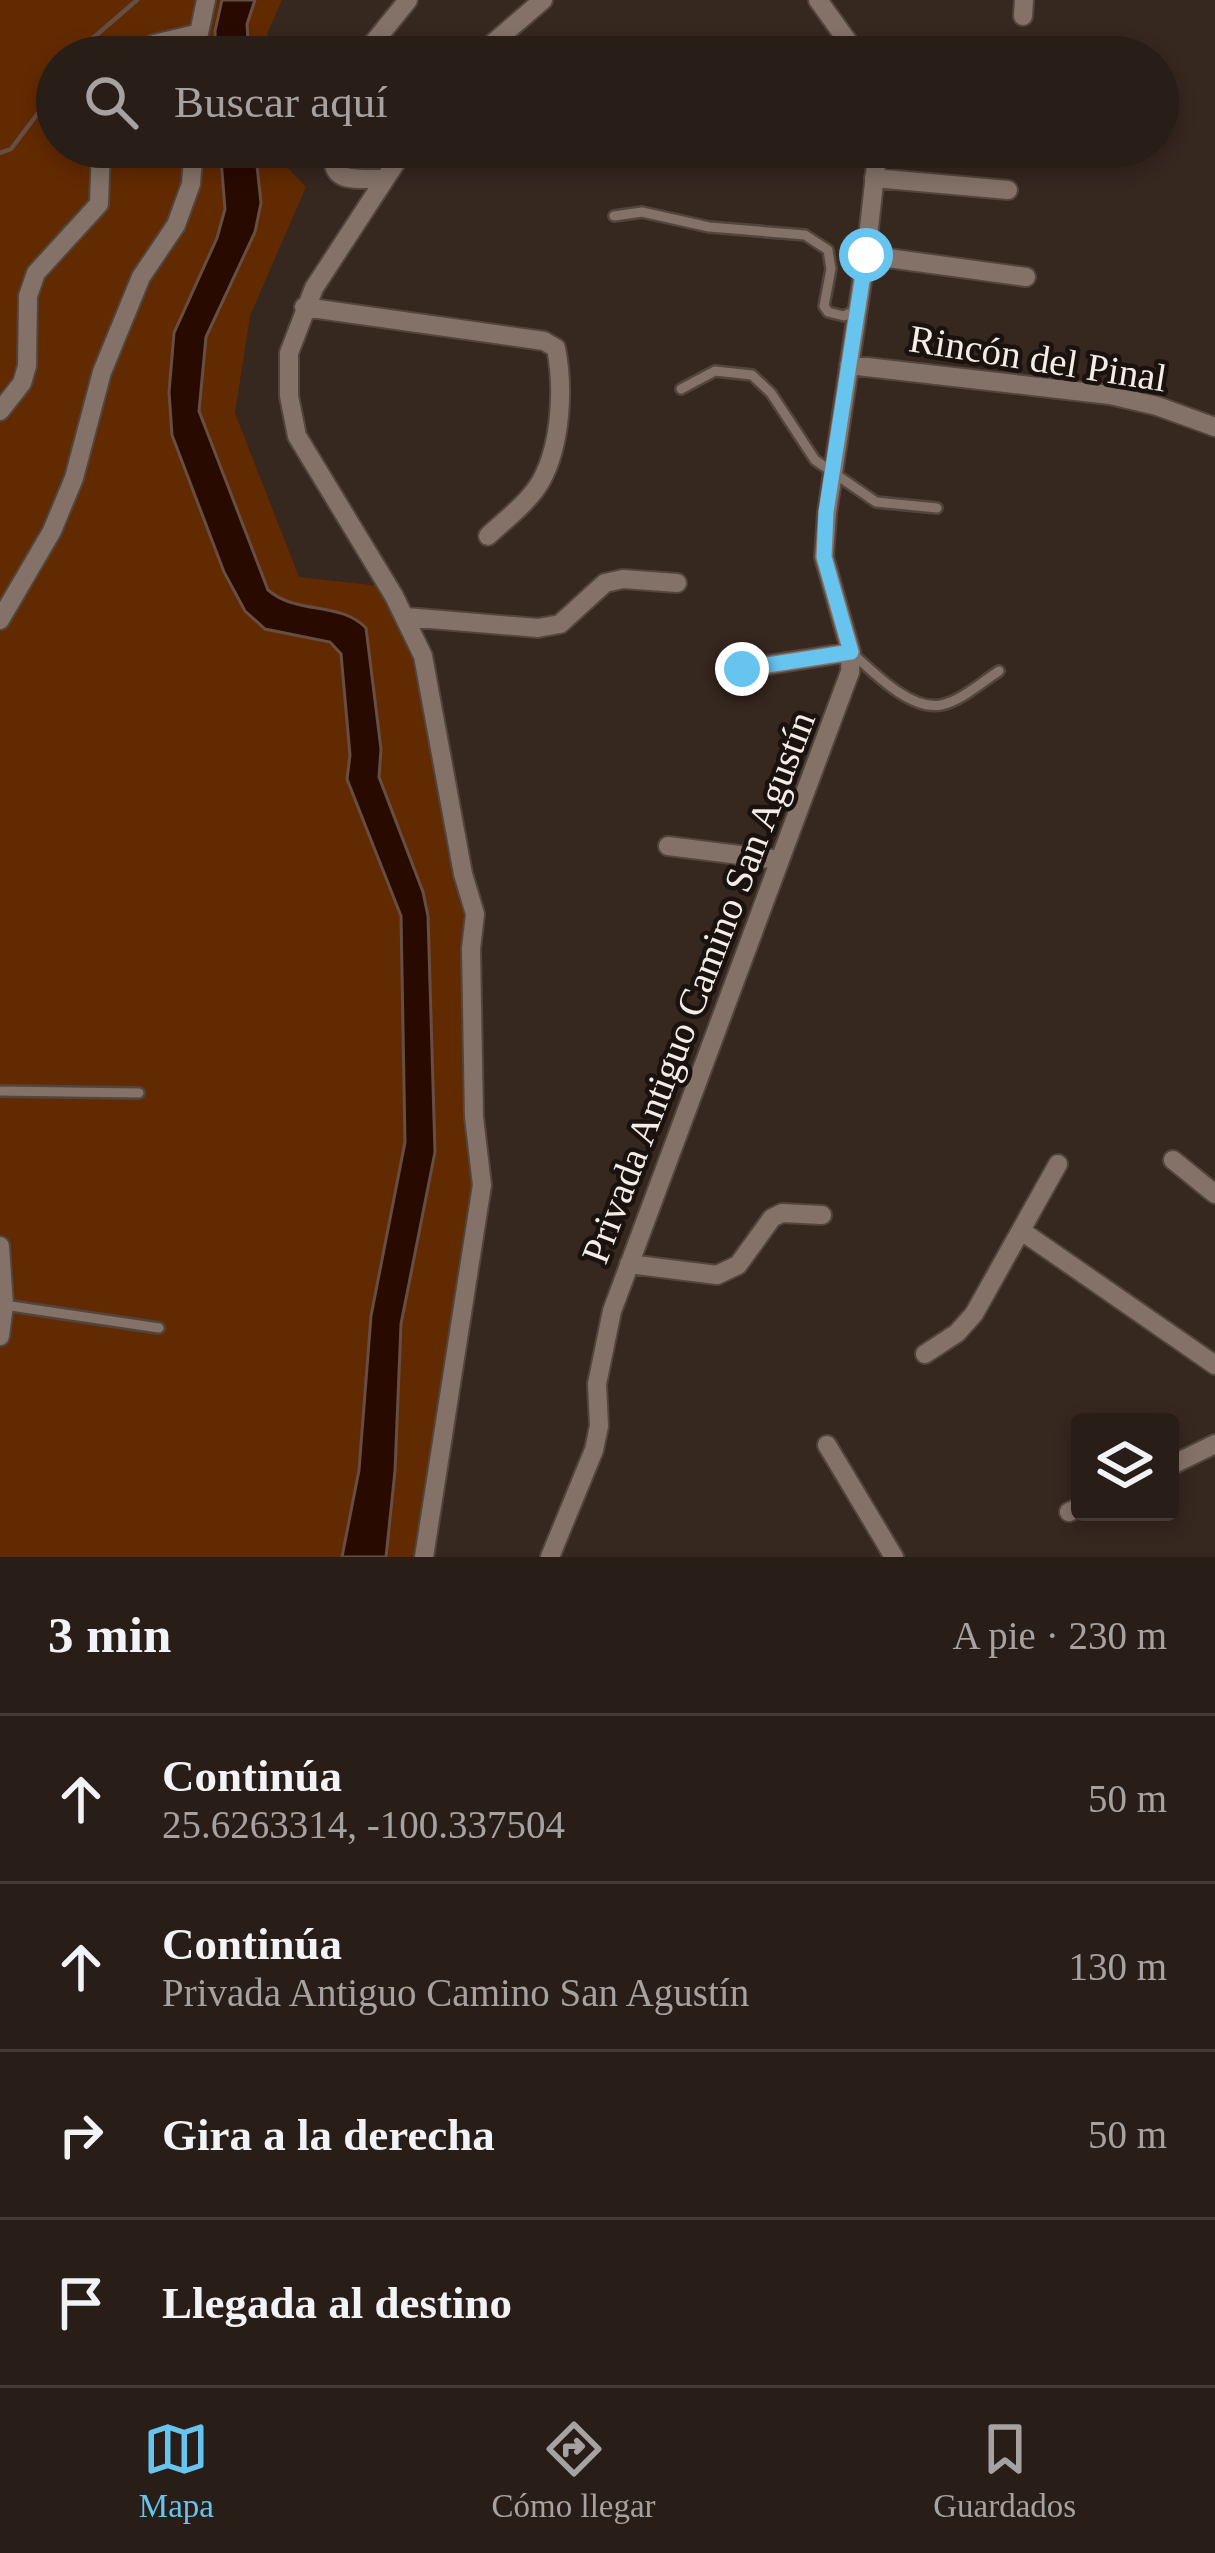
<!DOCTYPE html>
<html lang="es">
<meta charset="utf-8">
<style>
:root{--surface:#281d17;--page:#342a24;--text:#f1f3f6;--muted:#a5a2a1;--line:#443b36;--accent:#66c4ef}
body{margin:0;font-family:Georgia,serif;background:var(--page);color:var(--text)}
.controls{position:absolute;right:36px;bottom:36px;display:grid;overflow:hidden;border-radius:12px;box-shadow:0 6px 18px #0003}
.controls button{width:108px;height:108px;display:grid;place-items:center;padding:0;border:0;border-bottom:3px solid var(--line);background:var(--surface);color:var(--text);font:60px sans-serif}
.stop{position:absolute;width:36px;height:36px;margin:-27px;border:9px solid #66c4ef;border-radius:50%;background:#fff}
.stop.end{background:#66c4ef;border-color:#fff;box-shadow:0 3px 12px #0008}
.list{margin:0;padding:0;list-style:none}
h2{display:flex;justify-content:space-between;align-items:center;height:156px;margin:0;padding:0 48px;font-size:51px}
h2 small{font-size:39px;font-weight:400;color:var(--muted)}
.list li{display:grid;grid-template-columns:78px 1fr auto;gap:36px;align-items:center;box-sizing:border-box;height:168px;padding:0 48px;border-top:3px solid var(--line)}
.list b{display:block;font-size:45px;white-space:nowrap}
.list p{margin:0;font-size:39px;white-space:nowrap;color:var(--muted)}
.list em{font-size:39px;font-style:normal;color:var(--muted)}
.icon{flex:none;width:66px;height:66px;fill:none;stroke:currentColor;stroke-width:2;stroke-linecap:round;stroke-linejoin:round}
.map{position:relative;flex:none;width:1215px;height:1557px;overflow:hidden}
.search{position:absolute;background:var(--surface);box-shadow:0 6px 18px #0003;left:36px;right:36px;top:36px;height:132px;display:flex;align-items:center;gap:30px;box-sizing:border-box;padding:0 42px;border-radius:66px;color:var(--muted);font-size:45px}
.sheet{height:828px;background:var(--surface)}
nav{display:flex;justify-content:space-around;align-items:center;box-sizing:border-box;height:168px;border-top:3px solid var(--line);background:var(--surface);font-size:33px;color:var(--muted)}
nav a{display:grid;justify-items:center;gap:6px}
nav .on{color:var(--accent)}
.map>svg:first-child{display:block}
.green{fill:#622a01}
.water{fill:#290a00;stroke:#664e45;stroke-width:3}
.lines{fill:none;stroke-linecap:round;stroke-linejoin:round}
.stream{stroke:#664e45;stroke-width:4.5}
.lane-casing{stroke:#51453d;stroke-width:14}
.street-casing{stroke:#51453d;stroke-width:22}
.lane{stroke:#847268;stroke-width:9}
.street{stroke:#847268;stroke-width:18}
.route{stroke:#66c4ef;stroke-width:15}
.labels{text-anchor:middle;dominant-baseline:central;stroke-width:9;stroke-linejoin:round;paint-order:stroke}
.street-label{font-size:39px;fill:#f6ece6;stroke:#19120e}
</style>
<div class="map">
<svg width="1215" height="1557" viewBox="0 0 1215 1557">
<rect width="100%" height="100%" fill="#36271f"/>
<path class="green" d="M 0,0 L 282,0 L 267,34 L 267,57 L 57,57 L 57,147 L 268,147 L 306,187 L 250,316 L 235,413 L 299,577 L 389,587 L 406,617 L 475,914 L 482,1185 L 424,1557 L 0,1557 Z"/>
<path class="water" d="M 222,0 L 255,0 L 247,24 L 249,57 L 216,57 L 215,31 Z
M 220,147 L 255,147 L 261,203 L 255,232 L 206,337 L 199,411 L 268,590 C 297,615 340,601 366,628 L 381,749 L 379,777 L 423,892 L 428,916 L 435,1152 L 401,1324 L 395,1471 L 386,1557 L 342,1557 L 359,1470 L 371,1316 L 405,1142 L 401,916 L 347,779 L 350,755 L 341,654 L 330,642 L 265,629 L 245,611 L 224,572 L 172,435 L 169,392 L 174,333 L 217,238 L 225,209 Z"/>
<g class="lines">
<path class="stream" d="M 80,57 L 93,38 L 137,0
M 0,153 L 11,149 L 57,88"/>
<defs>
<path id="lane" d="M 614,216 L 642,212 L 709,227 L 805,235 L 828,250 L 831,269 L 824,306 L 828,312 L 844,316 L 858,309
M 681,389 L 715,371 L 752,375 L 771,393 L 815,460 L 876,502 L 937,508
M 851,652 C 872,671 910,711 941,705 C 961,701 982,682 999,671
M 0,1091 L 139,1093
M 4,1305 L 159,1328"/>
<path id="street" d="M 818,0 L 859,57
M 1023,16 L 1024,0
M 141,57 L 154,44 L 196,34
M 194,57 L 206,0
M 362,57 L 408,0
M 477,57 L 543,0
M 336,147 C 325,186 357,178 385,179
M 406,147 L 314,288 L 289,353 L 289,396 L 297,436 L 394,596 L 423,656 L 463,874 L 475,914 L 471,949 L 474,1117 L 482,1185 L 424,1557
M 874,178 L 1008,190
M 866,255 L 1026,277
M 304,307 L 544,341 L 556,348 C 564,388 561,445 541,481 C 530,501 505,520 488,536
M 849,365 L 1110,395 L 1157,406 L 1215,427
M 0,411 L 22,383 L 27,366 L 28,296 L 36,273 L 99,204 L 101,147
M 406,617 L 538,628 L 560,624 L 605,583 L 623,579 L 677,583
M 0,620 L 52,531 L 74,478 L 102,372 L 141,277 L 176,225 L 191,184 L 194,147
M 742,669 L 851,652
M 668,846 L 779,860
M 1173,1160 L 1215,1194
M 1023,1232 L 1215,1365
M 0,1246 L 4,1305 L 0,1336
M 629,1264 L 717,1275 L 738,1265 L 772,1218 L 782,1213 L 822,1215
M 925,1354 L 957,1333 L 974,1314 L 1058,1164
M 827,1445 L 894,1557
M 1170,1466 L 1215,1444
M 1069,1512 L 1080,1507
M 550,1557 L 594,1450 L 599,1426 L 597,1384 L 612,1311 L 850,672 L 851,652 L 824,557 L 827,513 L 866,255 L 878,147"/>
</defs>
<use href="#lane" class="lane-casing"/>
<use href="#street" class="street-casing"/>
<use href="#lane" class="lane"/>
<use href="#street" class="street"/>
</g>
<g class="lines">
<path class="route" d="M 742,669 L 851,652 L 824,557 L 826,512 L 866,255"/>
</g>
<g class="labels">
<g class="street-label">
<text transform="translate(1038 358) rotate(9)">Rincón del Pinal</text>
<text transform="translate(698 987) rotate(-69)">Privada Antiguo Camino San Agustín</text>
</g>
</g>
</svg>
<div class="controls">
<button><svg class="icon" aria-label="layers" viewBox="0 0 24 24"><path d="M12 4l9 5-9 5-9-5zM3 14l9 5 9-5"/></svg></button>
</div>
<div class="stop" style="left:866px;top:255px"></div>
<div class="stop end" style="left:742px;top:669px"></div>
<div class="search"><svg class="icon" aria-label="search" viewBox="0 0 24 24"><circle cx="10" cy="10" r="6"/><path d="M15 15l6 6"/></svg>Buscar aquí</div>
</div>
<section class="sheet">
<h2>3 min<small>A pie · 230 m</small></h2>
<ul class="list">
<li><svg class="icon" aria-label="ahead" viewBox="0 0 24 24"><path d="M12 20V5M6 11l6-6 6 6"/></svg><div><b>Continúa</b><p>25.6263314, -100.337504</p></div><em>50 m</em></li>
<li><svg class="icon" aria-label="ahead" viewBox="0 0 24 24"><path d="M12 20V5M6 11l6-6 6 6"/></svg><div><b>Continúa</b><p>Privada Antiguo Camino San Agustín</p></div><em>130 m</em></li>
<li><svg class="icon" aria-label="right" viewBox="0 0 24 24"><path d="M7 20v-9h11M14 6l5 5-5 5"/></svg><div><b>Gira a la derecha</b></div><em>50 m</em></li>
<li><svg class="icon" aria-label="arrive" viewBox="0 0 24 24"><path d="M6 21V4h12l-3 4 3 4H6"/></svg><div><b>Llegada al destino</b></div></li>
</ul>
</section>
<nav>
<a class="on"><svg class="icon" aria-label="map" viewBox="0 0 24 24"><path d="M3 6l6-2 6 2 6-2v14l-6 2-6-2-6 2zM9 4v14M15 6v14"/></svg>Mapa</a>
<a><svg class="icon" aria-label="directions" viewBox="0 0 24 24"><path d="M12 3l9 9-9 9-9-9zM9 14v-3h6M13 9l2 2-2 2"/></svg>Cómo llegar</a>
<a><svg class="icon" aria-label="saved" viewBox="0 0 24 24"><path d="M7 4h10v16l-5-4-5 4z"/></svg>Guardados</a>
</nav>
